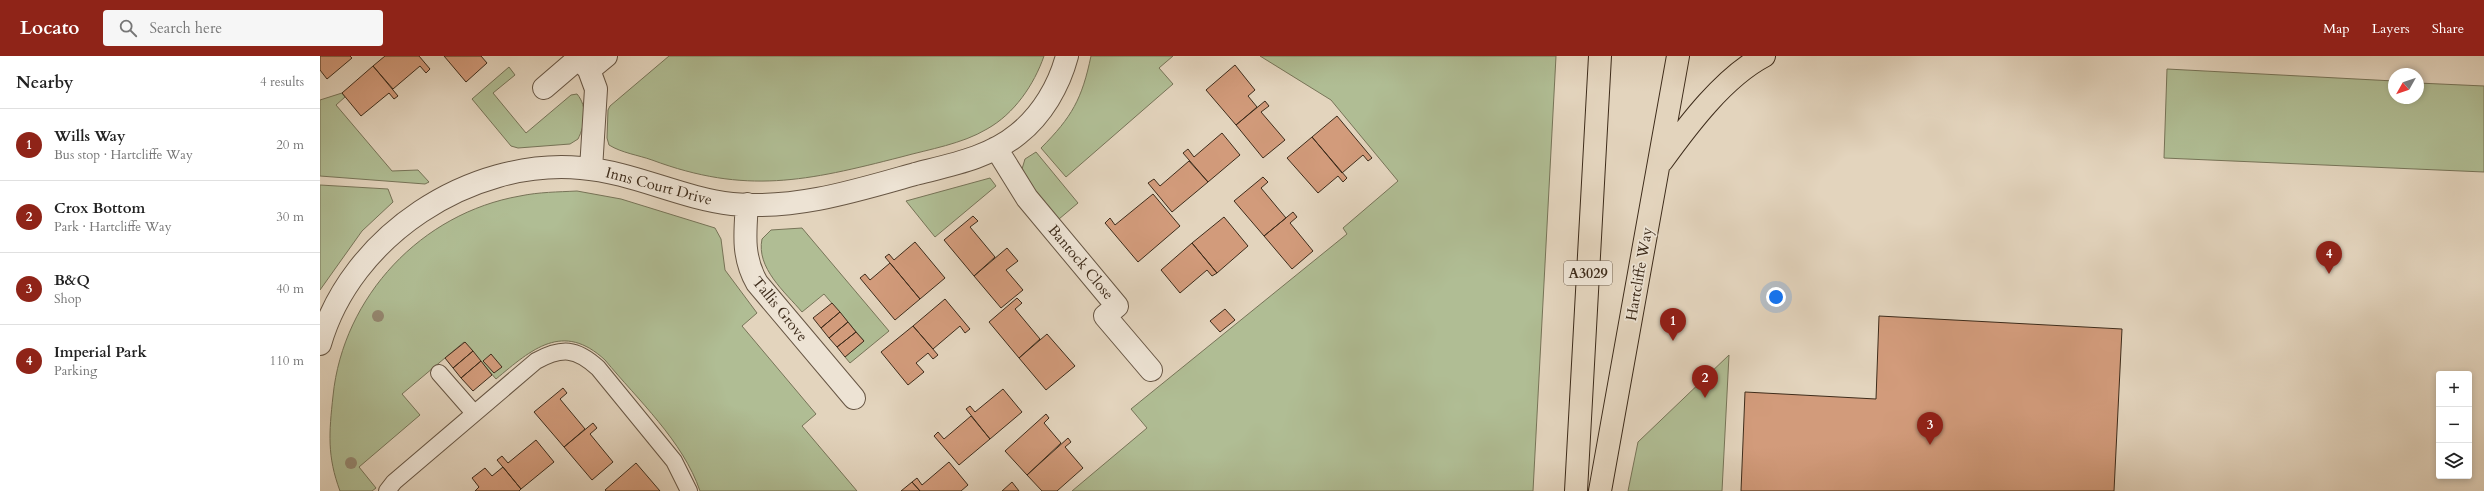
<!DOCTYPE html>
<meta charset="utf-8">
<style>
:root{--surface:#fff;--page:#f6f6f6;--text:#222;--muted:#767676;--line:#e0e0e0;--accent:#8f2418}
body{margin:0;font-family:Cardo,serif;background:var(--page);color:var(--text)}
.controls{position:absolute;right:12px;bottom:12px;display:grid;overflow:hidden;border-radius:4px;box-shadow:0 2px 6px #0003}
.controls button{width:36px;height:36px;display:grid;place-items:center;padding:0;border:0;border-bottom:1px solid var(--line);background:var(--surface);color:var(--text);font:20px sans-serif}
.compass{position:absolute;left:2068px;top:12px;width:36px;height:36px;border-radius:50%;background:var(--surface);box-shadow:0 2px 6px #0003;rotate:230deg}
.you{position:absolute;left:1456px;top:241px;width:14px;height:14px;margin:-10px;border:3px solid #fff;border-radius:50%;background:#1a73e8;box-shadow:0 0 0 6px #1a73e833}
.badge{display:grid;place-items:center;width:26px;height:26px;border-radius:50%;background:var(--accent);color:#fff;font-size:13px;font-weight:700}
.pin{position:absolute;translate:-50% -33px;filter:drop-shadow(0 1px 2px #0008)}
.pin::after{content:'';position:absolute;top:21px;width:14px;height:12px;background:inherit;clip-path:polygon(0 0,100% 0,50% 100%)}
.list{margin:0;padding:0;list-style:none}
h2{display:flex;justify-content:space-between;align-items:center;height:52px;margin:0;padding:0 16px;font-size:17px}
h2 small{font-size:13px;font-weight:400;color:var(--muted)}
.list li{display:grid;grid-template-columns:26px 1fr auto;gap:12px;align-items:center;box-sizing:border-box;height:72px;padding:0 16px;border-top:1px solid var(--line)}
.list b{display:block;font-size:15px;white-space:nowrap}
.list p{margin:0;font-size:13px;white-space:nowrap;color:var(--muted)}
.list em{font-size:13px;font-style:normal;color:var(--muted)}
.icon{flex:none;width:22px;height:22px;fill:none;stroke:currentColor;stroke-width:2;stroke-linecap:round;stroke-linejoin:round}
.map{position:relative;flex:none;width:2164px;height:435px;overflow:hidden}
header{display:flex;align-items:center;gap:24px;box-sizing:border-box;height:56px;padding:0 20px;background:var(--accent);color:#fff}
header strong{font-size:19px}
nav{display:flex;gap:22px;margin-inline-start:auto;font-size:14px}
.search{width:280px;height:36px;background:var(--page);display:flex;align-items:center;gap:10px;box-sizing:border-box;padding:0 14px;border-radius:4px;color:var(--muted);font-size:15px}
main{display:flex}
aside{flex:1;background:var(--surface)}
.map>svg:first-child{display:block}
.green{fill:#b0bd94;stroke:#777458}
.building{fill:#d29b7b;stroke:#3e2c1b}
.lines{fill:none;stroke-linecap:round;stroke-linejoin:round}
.lane-casing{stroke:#675644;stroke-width:18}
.street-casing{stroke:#675644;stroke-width:24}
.highway-casing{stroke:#3e2c1b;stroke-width:24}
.lane{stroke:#ede3d4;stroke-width:16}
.street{stroke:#ede3d4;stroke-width:22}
.highway{stroke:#e3d4bd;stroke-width:22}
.tree{fill:#958871}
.labels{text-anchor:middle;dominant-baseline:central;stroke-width:3.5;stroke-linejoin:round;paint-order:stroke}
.shield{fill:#ede3d4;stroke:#726352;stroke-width:1}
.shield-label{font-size:14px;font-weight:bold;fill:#3e2c1b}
.street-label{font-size:15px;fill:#3e2c1b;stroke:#ede3d4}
</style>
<header>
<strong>Locato</strong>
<div class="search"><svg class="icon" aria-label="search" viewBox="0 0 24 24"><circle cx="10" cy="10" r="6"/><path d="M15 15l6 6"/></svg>Search here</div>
<nav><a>Map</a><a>Layers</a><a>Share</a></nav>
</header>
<main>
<aside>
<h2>Nearby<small>4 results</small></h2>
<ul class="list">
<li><span class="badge">1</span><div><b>Wills Way</b><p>Bus stop · Hartcliffe Way</p></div><em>20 m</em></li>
<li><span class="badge">2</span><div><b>Crox Bottom</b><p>Park · Hartcliffe Way</p></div><em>30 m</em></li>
<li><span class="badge">3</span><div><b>B&amp;Q</b><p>Shop</p></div><em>40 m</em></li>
<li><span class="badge">4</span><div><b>Imperial Park</b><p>Parking</p></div><em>110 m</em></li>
</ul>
</aside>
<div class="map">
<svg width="2164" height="435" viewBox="0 0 2164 435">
<rect width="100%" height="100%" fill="#e3d4bd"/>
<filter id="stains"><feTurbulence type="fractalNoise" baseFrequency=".005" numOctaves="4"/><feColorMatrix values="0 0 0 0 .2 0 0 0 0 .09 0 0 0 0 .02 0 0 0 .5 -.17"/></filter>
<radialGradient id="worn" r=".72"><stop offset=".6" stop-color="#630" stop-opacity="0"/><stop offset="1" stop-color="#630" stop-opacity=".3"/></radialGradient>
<path class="green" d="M 349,0 L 724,0 C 714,29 694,58 667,73 C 642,88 610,93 581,101 C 487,125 426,139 332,104 C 318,99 302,97 289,89 L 287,82 L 288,54 L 290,50 Z
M 771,0 L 853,0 L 839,12 L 853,28 L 746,121 L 721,92 C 752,61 762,43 771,0 Z
M 940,0 L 1236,0 L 1213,435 L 752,435 L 827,372 L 811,353 L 1027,178 L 1023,172 L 1078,125 L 1011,44 Z
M 189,11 L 195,19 L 173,37 L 206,77 L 251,39 L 257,38 C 268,51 265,69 258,83 L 250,88 L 198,92 L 191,90 L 152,43 Z
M 1847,13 L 2074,25 L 2074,42 L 2098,42 L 2098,27 L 2164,30 L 2164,116 L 1844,102 Z
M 22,37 L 25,41 L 16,49 L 72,115 L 98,114 L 109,126 L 105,128 L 0,120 L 0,44 Z
M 716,96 L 758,147 L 739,163 L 715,134 L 702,113 L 705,103 Z
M 670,122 L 676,130 L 615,181 L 586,145 Z
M 0,129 L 68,133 L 73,146 L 42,175 L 0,234 Z
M 257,135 L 301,143 L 395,172 L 401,183 L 405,214 L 437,257 L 422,270 L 496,358 L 482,370 L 537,435 L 380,435 C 363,385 318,344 285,304 C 243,265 212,293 176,323 L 144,286 L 82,338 L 100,359 L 39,411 L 56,432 L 52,435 L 20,435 C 7,400 9,377 13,340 C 23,240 102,157 200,140 C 219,136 238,136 257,135 Z
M 482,172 L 569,275 L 530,307 L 525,301 L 544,285 L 504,238 L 482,256 C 465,236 436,212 442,183 L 451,174 Z
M 1409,299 L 1402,435 L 1308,435 L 1318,386 Z"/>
<path class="building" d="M 0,0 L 30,0 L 32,2 L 7,23 L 0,14 Z
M 65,0 L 99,0 L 110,13 L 106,17 L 100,10 L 73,33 L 53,10 Z
M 124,0 L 161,0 L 167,7 L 146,26 Z
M 915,9 L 935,34 L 928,40 L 937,51 L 916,69 L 886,34 Z
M 53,10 L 78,40 L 74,43 L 69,37 L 41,60 L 22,37 Z
M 945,45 L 949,50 L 941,56 L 965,84 L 943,102 L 916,69 Z
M 1017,60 L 1052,102 L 1048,105 L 1043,99 L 1022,117 L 992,81 Z
M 902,77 L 920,99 L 888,126 L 863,97 L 868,93 L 874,101 Z
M 992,81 L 1027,122 L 1023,126 L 1018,120 L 998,137 L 967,102 Z
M 869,105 L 888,126 L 852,156 L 828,127 L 834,123 L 840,130 Z
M 943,121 L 948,126 L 941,132 L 966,162 L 944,180 L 914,145 Z
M 833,138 L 860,170 L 818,206 L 785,167 L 790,162 L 795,169 Z
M 973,156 L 977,161 L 970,167 L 993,195 L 972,213 L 944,180 Z
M 653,160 L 658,165 L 650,171 L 675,201 L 654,220 L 624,184 Z
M 904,161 L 928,190 L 897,217 L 872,187 Z
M 595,186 L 625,222 L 600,243 L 565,201 L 569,198 L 574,204 Z
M 872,187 L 897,217 L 892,220 L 887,214 L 860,237 L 841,214 Z
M 687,192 L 698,205 L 686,214 L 703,234 L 681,252 L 654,220 Z
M 570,207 L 600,243 L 575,264 L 540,222 L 545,218 L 550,224 Z
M 697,242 L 702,247 L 695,253 L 720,283 L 699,302 L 669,266 Z
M 625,243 L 650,273 L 645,277 L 640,270 L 613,293 L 593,270 Z
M 512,247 L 520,256 L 501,272 L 493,262 Z
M 905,253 L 915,264 L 900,276 L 890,265 Z
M 520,256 L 528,266 L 509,282 L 501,272 Z
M 1559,260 L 1802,273 L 1794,435 L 1421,435 L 1425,336 L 1556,343 Z
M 528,266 L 536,276 L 517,291 L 509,282 Z
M 593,270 L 618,299 L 613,303 L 608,297 L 596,307 L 604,316 L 588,329 L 561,296 Z
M 536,276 L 544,285 L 525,301 L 517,291 Z
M 727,278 L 755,310 L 726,334 L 699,302 Z
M 145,286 L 153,295 L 133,312 L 125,302 Z
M 153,295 L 161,305 L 141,322 L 133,312 Z
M 171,298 L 182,311 L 174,317 L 163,305 Z
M 161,305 L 172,319 L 153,335 L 141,322 Z
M 243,332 L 247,337 L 240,343 L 265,373 L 244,391 L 214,356 Z
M 683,333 L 702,356 L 670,383 L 646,353 L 650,350 L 655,356 Z
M 726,358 L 729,362 L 724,367 L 741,387 L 707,419 L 685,395 Z
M 651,360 L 670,383 L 639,409 L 614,380 L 618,376 L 624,383 Z
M 273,367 L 277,372 L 270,378 L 293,406 L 272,424 L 244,391 Z
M 748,382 L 751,386 L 745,391 L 763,412 L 737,435 L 722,435 L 707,419 Z
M 216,384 L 234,406 L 201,433 L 177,404 L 182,400 L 188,407 Z
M 629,406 L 648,429 L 641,435 L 600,435 L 592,426 L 597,422 L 602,429 Z
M 316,407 L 340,435 L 286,435 L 285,434 Z
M 183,411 L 201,433 L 199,435 L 155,435 L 159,431 L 152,422 L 165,412 L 172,420 Z
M 592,426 L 600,435 L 581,435 Z
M 692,426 L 699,435 L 682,435 Z"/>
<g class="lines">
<defs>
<path id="lane" d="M 119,317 L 154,357
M 67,435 L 74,426 L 216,305 C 242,291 256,292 278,312 L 354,405 L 369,435"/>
<path id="street" d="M 269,14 L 276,33 L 271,113
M 224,32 L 259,2 L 269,14 L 286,0
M 676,92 L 707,142 L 797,250 L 785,260 L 831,314
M 427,148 C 425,177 422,201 437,227 L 534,342
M 0,288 C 31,180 150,102 261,112 C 313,116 360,142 412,148 C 475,154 535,135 595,118 C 630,109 669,102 698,78 C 722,59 739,30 747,0"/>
<path id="highway" d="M 1342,105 C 1368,69 1404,21 1444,0
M 1256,435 L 1280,0
M 1280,435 L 1358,0"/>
</defs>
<use href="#lane" class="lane-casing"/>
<use href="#street" class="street-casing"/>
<use href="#highway" class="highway-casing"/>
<use href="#lane" class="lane"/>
<use href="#street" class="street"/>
<use href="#highway" class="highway"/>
</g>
<g class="tree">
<circle cx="58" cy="260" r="6"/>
<circle cx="31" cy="407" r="6"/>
</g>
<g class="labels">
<rect class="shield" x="1244" y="205" width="48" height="24" rx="3"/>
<g class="shield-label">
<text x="1268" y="217">A3029</text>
</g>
<g class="street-label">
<text transform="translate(339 130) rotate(15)">Inns Court Drive</text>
<text transform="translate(761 206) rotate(50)">Bantock Close</text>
<text transform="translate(1319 218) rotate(-80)">Hartcliffe Way</text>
<text transform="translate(460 253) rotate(51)">Tallis Grove</text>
</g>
</g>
<rect width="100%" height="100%" filter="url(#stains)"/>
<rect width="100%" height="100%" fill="url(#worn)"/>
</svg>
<div class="controls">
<button>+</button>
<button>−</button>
<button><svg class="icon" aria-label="layers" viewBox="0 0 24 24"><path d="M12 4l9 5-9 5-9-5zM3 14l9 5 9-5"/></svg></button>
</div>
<svg class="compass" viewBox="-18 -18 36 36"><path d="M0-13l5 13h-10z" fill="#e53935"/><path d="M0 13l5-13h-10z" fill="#767676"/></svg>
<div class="you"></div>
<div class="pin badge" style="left:1353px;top:285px">1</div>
<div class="pin badge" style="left:1385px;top:342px">2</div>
<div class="pin badge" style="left:1610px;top:389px">3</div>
<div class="pin badge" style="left:2009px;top:218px">4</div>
</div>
</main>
